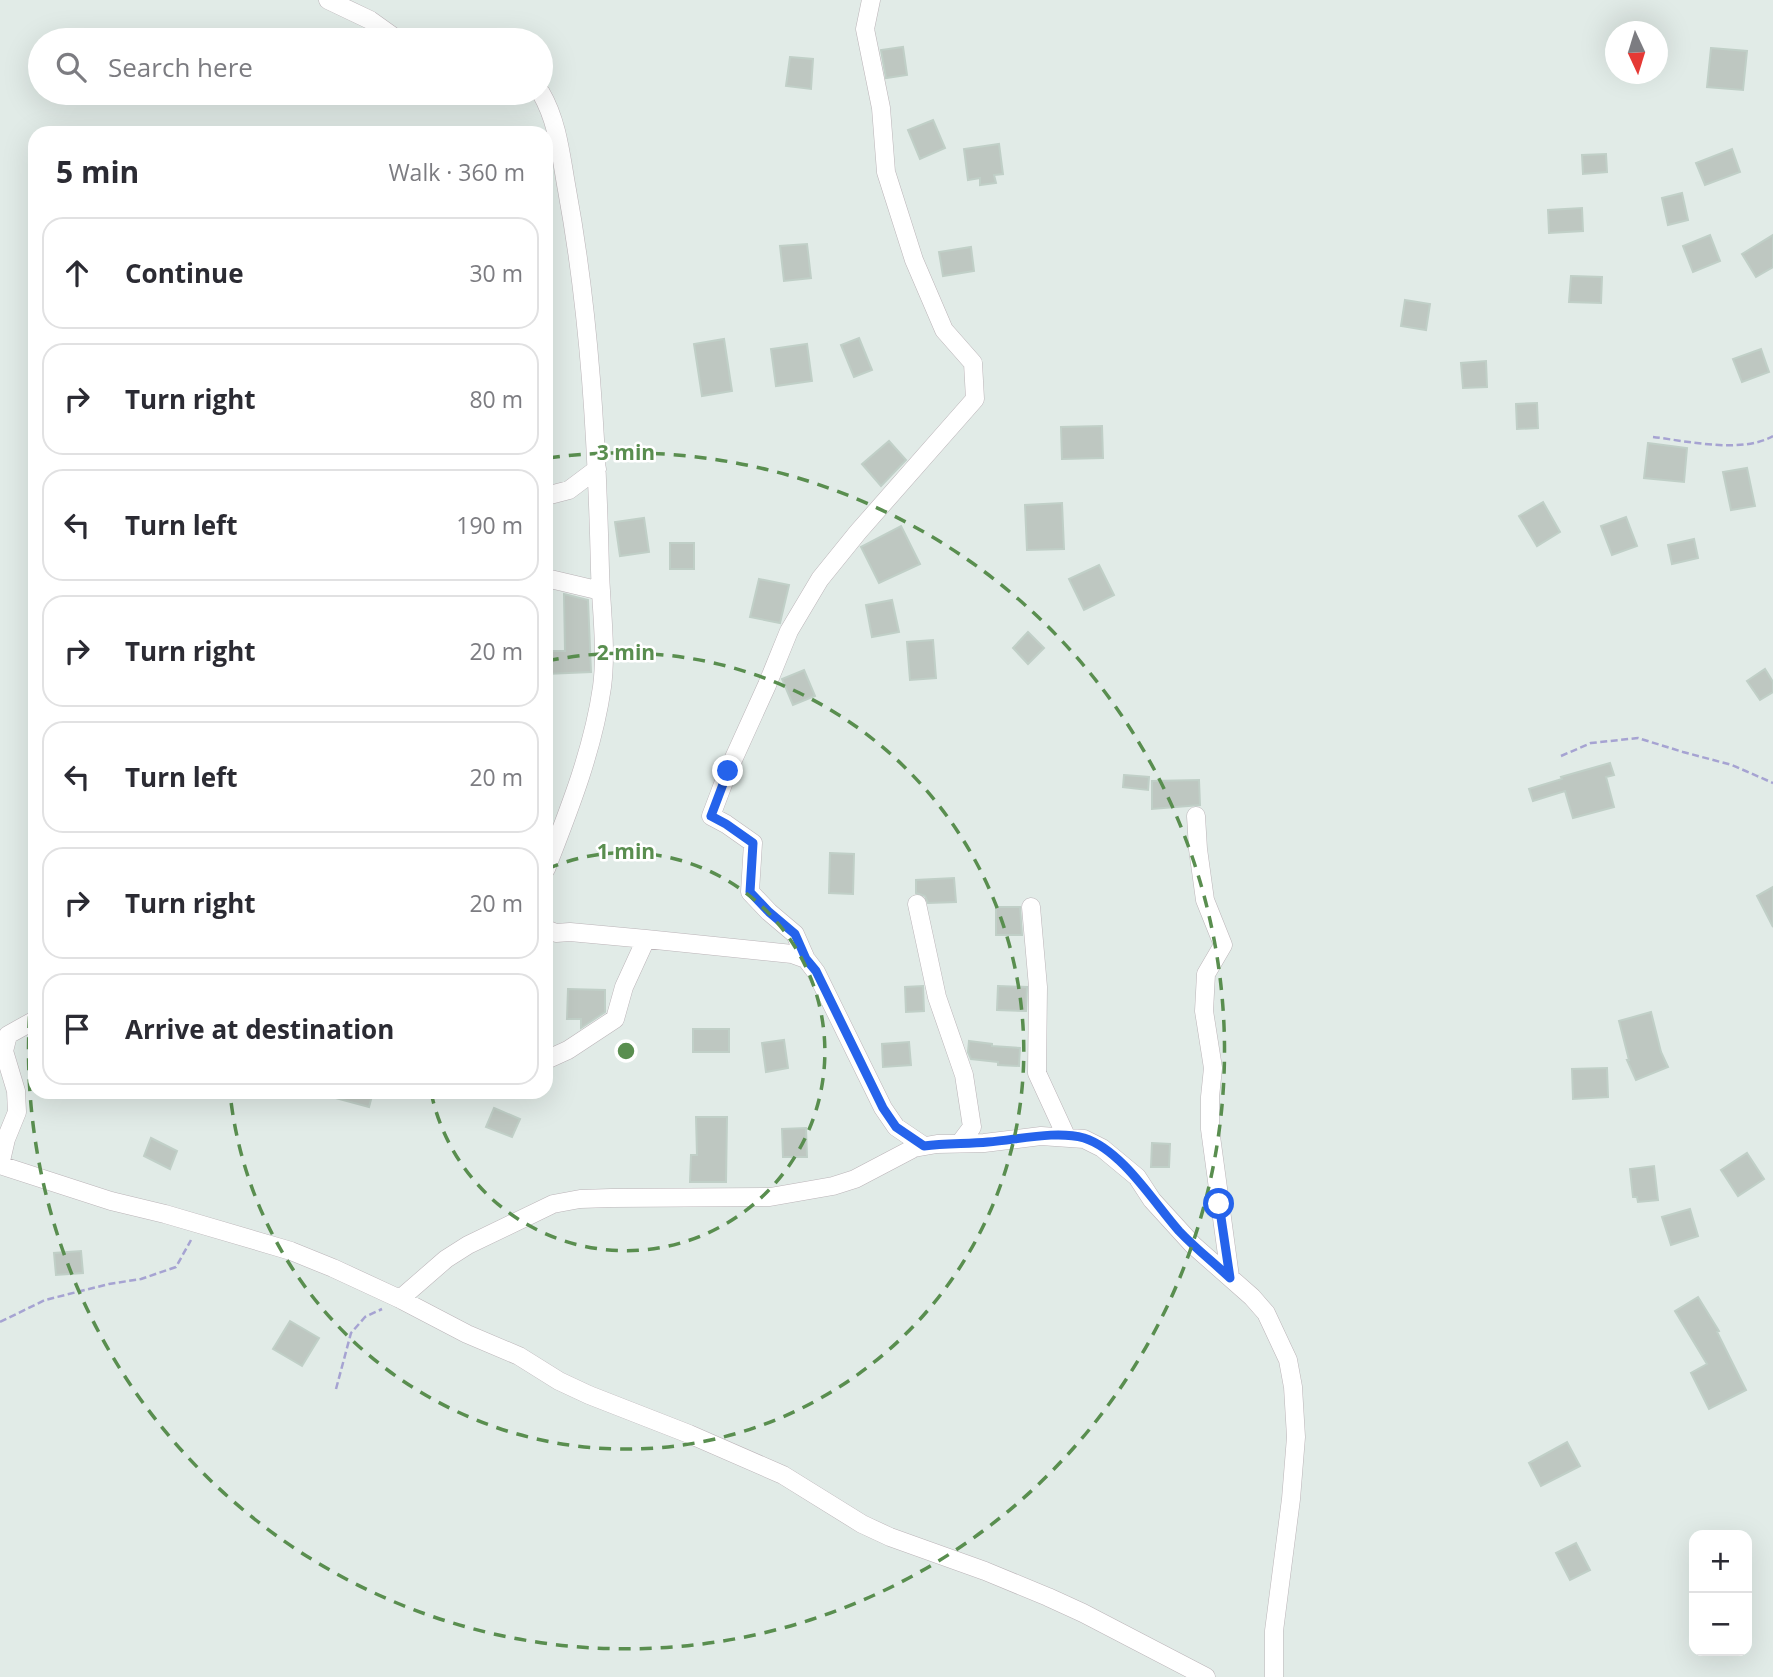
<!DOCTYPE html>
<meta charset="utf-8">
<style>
:root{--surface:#fff;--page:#f7f7f7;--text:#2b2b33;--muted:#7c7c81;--line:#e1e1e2}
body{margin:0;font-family:"Open Sans",sans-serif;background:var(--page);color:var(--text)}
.controls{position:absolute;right:21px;bottom:21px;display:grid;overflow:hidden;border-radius:14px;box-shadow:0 7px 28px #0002}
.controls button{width:63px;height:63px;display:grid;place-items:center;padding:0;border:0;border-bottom:2px solid var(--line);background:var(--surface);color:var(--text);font:35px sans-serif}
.compass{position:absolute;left:1605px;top:21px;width:63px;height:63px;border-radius:50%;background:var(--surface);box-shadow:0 7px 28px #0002;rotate:176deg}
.stop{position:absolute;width:21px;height:21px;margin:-16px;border:5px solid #2563eb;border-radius:50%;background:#fff}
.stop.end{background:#2563eb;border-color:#fff;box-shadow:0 2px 7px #0008}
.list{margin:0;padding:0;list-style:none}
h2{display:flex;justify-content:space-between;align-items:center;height:91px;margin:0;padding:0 28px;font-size:30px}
h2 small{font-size:23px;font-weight:400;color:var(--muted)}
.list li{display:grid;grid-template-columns:46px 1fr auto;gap:21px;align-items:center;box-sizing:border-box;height:112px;margin:0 14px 14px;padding:0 14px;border:2px solid var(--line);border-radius:21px}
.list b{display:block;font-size:26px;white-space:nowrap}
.list em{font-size:23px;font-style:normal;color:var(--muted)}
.icon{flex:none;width:38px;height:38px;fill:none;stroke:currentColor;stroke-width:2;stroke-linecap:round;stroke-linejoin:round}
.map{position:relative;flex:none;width:1773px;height:1677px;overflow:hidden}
.search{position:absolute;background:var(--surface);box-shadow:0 7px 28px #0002;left:28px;top:28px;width:525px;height:77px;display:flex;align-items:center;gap:18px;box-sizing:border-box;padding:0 24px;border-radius:38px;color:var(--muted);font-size:26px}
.panel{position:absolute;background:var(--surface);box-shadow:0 7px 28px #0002;left:28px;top:126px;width:525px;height:973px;border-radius:21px}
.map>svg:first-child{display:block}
.building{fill:#bec7c1;stroke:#c0cfc7;stroke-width:2}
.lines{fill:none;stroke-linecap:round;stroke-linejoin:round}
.minor-casing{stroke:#bbb4b8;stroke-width:19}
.path{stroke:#a6a3d2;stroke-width:2.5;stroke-dasharray:7 3.5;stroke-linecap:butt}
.minor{stroke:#fff;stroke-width:18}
.route{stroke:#2563eb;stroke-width:9}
.ring{fill:none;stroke:#598e4f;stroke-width:3.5;stroke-dasharray:12 9}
.centre{fill:#598e4f;stroke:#fff;stroke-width:3.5}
.ring-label{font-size:21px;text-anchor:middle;font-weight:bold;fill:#598e4f;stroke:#fff;stroke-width:5;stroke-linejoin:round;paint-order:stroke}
</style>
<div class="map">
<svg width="1773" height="1677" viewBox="0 0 1773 1677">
<rect width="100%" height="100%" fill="#e1ebe7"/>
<path class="building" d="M 903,47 L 907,75 L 886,78 L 881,50 Z
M 1711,48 L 1747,51 L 1743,90 L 1707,87 Z
M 790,57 L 813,59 L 811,89 L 786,86 Z
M 933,120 L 945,148 L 920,159 L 908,130 Z
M 999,144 L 1003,174 L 994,175 L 996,183 L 980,185 L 980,178 L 968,180 L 964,149 Z
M 1732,149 L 1740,172 L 1705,185 L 1696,163 Z
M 1606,154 L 1607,172 L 1583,174 L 1582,155 Z
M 1682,193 L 1688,220 L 1668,225 L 1662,198 Z
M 1582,208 L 1583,231 L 1549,233 L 1548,210 Z
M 1710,235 L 1720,261 L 1693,272 L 1683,246 Z
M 1773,235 L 1773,267 L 1756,277 L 1742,254 Z
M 807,244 L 811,278 L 784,281 L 780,246 Z
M 971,247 L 974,271 L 943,276 L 939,252 Z
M 1571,276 L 1602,277 L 1601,303 L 1569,302 Z
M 1405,300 L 1430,304 L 1426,330 L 1401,326 Z
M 859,338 L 872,370 L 854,377 L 841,345 Z
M 724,339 L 732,391 L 702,396 L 694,344 Z
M 807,344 L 812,381 L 776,386 L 771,349 Z
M 1761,349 L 1769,372 L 1742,382 L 1733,359 Z
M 1486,361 L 1487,387 L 1463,388 L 1461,363 Z
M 1537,403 L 1538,428 L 1517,429 L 1516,404 Z
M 1102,426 L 1103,458 L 1062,459 L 1061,427 Z
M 889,441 L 906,460 L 881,486 L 862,464 Z
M 1648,443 L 1687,448 L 1684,482 L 1644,478 Z
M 1747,468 L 1755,506 L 1731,510 L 1723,472 Z
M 1543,502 L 1560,532 L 1537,546 L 1519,516 Z
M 1062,503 L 1064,549 L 1027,550 L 1025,505 Z
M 1626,517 L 1637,546 L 1612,555 L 1601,526 Z
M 644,518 L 649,552 L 620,556 L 615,522 Z
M 901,526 L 920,564 L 879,583 L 861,547 Z
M 1694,539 L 1698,558 L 1672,564 L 1668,545 Z
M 670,543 L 694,543 L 694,569 L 670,569 Z
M 1099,565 L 1114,595 L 1084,610 L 1069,579 Z
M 759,579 L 789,585 L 780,623 L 750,617 Z
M 564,594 L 588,600 L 591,672 L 546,674 L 546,651 L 565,651 Z
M 892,600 L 899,632 L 872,637 L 866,605 Z
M 1028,632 L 1044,648 L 1028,664 L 1013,648 Z
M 933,640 L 936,678 L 910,680 L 907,642 Z
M 1765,669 L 1773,682 L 1773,692 L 1760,700 L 1747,681 Z
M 804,670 L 815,696 L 793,705 L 782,679 Z
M 1610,763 L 1614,775 L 1606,777 L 1614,807 L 1573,818 L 1565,791 L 1533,801 L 1529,789 L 1562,779 L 1561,777 Z
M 1124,775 L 1149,777 L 1148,790 L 1123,787 Z
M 1199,780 L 1200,805 L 1152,809 L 1152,781 Z
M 830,853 L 854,854 L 853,894 L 829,893 Z
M 954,878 L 956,902 L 928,903 L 925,896 L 916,893 L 916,880 Z
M 1773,887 L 1773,927 L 1757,896 Z
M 996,907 L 1020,907 L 1022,935 L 996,935 Z
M 923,986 L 924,1011 L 906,1012 L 905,987 Z
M 998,986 L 1027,987 L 1026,1011 L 997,1010 Z
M 568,989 L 605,990 L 605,1012 L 581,1028 L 581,1019 L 567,1019 Z
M 1651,1012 L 1661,1052 L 1668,1067 L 1636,1080 L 1627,1060 L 1629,1060 L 1619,1021 Z
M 693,1029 L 729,1029 L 729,1052 L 693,1052 Z
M 784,1040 L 788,1068 L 766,1072 L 762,1043 Z
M 969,1041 L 992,1044 L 992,1046 L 1020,1048 L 1019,1066 L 998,1065 L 998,1062 L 971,1059 L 968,1052 Z
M 909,1042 L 911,1065 L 883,1067 L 882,1044 Z
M 1607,1068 L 1608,1097 L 1573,1099 L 1572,1069 Z
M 328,1092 L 373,1092 L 369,1107 L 328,1096 Z
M 494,1108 L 520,1119 L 512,1137 L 486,1127 Z
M 696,1117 L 727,1117 L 726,1182 L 690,1182 L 691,1155 L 697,1155 Z
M 806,1128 L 807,1157 L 783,1157 L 782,1129 Z
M 151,1138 L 177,1151 L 170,1169 L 144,1156 Z
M 1152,1143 L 1170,1144 L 1169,1167 L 1151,1167 Z
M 1747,1153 L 1764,1179 L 1738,1196 L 1721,1170 Z
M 1654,1166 L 1658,1200 L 1638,1202 L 1637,1197 L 1633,1197 L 1630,1169 Z
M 1690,1209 L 1698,1236 L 1671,1245 L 1662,1217 Z
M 81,1251 L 83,1273 L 56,1275 L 54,1253 Z
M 1698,1297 L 1719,1331 L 1717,1332 L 1746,1390 L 1709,1409 L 1691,1373 L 1707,1364 L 1675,1311 Z
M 290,1321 L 319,1338 L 302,1366 L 273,1349 Z
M 1567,1442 L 1580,1466 L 1541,1486 L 1529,1463 Z
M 1576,1543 L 1590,1570 L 1570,1580 L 1556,1553 Z"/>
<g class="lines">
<defs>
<path id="minor" d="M 328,0 L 370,20 L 398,40
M 541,93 C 558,122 561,157 567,190 C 590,315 597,443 600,570 C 601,608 607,649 602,687 C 593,750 569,810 546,869
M 546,496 L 569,490 L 597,469
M 546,578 L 601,591
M 1196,816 L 1198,849 L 1205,900 L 1223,945 L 1206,974 L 1204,1011 L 1213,1068 L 1210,1097 L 1210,1129 L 1230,1277
M 917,904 L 937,997 L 964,1075 L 972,1127 L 960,1143
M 1031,907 L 1038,987 L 1037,1073 L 1066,1136
M 546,929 L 556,933 L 570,932 L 646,939 L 792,954 L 806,959 L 816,972 L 883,1108 L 896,1127 L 924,1146
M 806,959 L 795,934 L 769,912 L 750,892 L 753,843 L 726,824 L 711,816 L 728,771 L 767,685 L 789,631 L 820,579 L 858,532 L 975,399 L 973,363 L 944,330 L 914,260 L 886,172 L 881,108 L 865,29 L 871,0
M 546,1060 L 568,1050 L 615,1019 L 624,987 L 646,939
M 0,1165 L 111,1201 L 165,1214 L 291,1251 L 333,1268 L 400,1299 L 467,1334 L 519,1356 L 559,1381 L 589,1395 L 689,1434 L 783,1475 L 862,1524 L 890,1537 L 985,1571 L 1048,1597 L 1083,1613 L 1206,1677
M 0,1165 L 6,1139 L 17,1112 L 16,1091 L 4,1051 L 8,1035 L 35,1020
M 400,1299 L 446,1259 L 468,1245 L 553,1204 L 580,1199 L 611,1198 L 770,1197 L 833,1186 L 855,1179 L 914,1148 L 937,1144 L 984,1143 L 1041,1136 L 1084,1139 L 1102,1148 L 1137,1177 L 1152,1200 L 1193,1245 L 1252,1297 L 1266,1313 L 1288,1360 L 1293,1387 L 1296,1437 L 1291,1499 L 1274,1631 L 1274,1677"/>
</defs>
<use href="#minor" class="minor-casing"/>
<path class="path" d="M 1653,437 C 1687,441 1742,454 1773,436
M 1561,756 L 1591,743 L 1638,738 L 1683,752 L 1732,765 L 1773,783
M 0,1322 L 45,1300 L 109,1284 L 141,1279 L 176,1267 L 191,1240
M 336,1389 L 351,1333 L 365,1317 L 382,1309"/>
<use href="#minor" class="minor"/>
</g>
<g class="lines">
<path class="route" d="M 728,771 L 711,816 L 726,824 L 753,843 L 750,892 L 769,912 L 795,934 L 806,959 L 816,971 L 883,1108 L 896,1127 L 924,1146 C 945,1143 967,1144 988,1142 C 1017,1140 1056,1130 1084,1138 C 1122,1150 1154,1203 1179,1231 C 1195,1248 1213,1262 1230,1278 L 1219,1204"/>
</g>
<g class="ring">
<path d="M547 869A199 199 0 1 1 431 1092"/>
<path d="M547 661A398 398 0 1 1 230 1093"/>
<path d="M548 458A598 598 0 1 1 35 963"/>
</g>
<circle cx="626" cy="1051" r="10" class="centre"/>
<g class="ring-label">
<text x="626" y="460">3 min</text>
<text x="626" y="660">2 min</text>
<text x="626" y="859">1 min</text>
</g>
</svg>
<div class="controls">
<button>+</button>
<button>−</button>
</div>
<svg class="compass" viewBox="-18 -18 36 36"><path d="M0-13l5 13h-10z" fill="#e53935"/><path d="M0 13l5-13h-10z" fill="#7c7c81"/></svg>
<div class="stop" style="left:1219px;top:1204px"></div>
<div class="stop end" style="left:728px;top:771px"></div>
<div class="search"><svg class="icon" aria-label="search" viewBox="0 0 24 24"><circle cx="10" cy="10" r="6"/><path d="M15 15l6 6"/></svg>Search here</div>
<section class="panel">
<h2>5 min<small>Walk · 360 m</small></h2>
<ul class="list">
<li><svg class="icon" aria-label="ahead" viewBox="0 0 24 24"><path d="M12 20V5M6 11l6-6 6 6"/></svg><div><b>Continue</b></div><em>30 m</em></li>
<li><svg class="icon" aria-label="right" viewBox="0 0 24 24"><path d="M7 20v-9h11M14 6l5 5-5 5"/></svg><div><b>Turn right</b></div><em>80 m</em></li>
<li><svg class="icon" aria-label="left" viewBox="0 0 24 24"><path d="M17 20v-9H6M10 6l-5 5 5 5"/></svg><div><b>Turn left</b></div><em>190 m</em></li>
<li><svg class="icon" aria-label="right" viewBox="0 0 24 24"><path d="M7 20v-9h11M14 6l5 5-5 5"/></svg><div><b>Turn right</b></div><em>20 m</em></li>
<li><svg class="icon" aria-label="left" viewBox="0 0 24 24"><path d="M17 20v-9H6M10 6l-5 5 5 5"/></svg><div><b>Turn left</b></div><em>20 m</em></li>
<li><svg class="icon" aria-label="right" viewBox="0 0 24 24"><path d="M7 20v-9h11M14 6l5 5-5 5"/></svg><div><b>Turn right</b></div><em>20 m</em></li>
<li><svg class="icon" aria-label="arrive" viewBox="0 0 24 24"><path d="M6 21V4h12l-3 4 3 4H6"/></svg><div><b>Arrive at destination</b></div></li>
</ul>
</section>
</div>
